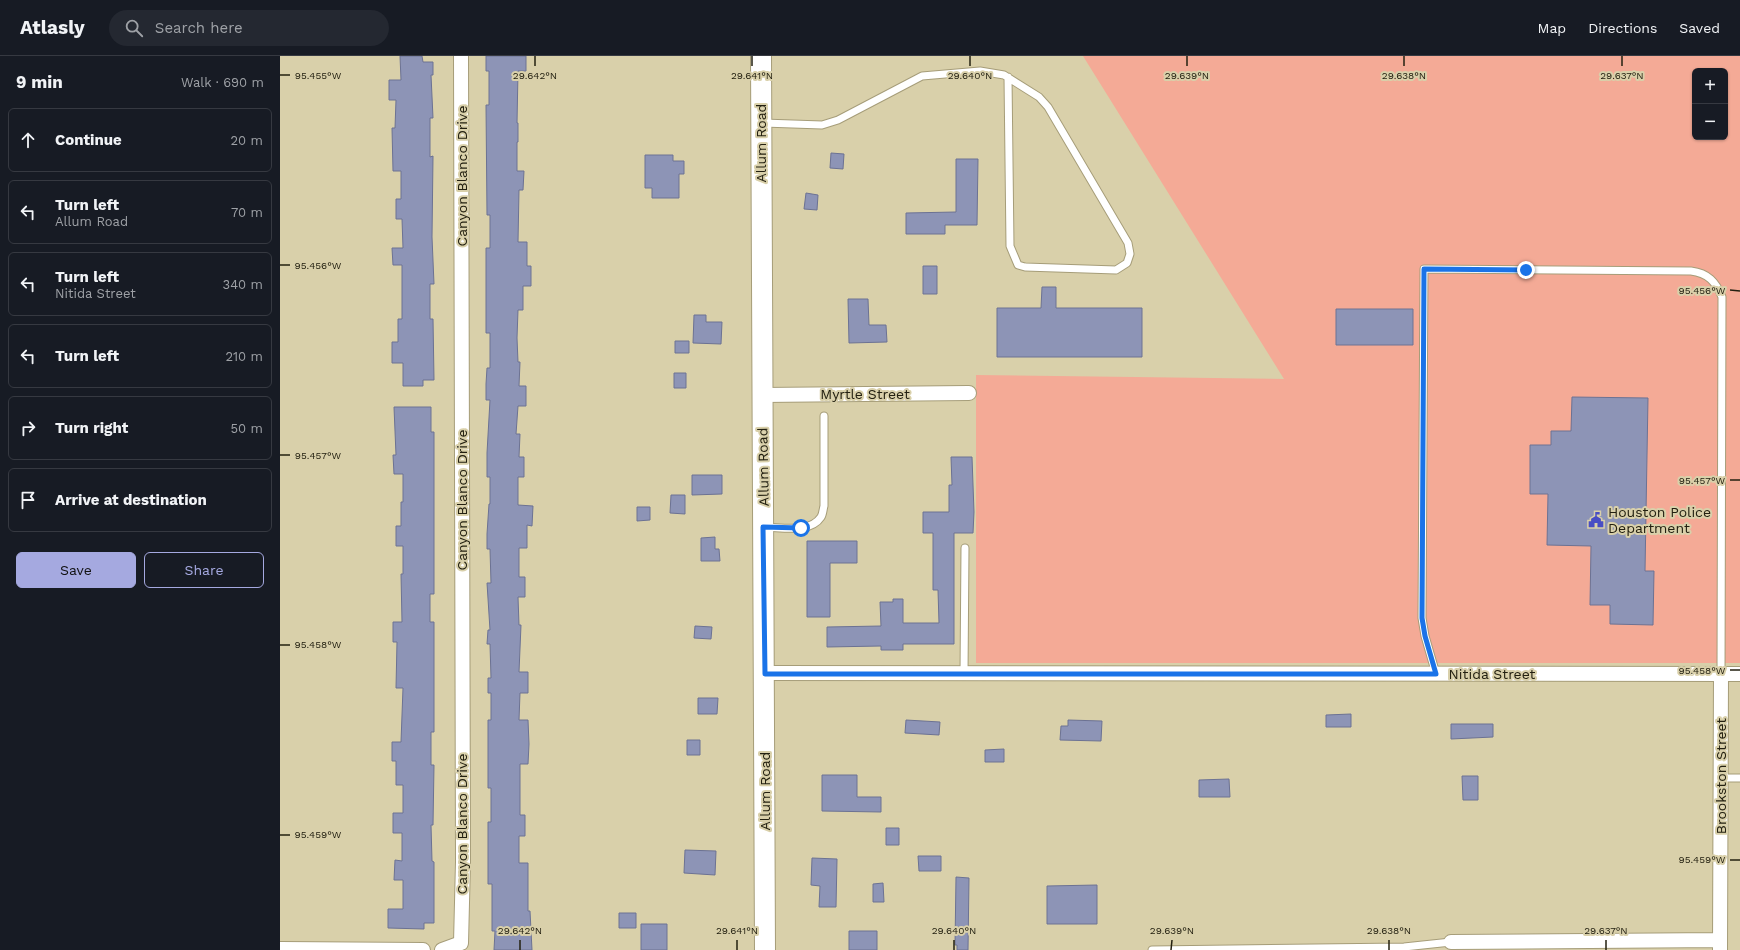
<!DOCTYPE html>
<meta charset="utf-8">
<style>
:root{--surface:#171b24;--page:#242831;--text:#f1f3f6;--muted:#9ea1a6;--line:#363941;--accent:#a5a9e0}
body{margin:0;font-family:"Work Sans",sans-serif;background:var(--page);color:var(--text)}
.controls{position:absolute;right:12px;top:12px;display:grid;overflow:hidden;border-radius:6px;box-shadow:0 1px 3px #0004}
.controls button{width:36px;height:36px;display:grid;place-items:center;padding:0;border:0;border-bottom:1px solid var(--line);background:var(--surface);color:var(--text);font:20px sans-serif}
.stop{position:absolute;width:12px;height:12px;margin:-9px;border:3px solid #1a73e8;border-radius:50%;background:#fff}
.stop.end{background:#1a73e8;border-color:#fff;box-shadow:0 1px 4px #0008}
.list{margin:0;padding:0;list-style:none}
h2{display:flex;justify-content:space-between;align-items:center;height:52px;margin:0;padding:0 16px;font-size:17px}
h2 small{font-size:13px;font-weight:400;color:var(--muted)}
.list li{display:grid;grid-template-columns:26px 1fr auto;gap:12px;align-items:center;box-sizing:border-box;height:64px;margin:0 8px 8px;padding:0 8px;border:1px solid var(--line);border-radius:6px}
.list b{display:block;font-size:15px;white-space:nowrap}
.list p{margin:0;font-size:13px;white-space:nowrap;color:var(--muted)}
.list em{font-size:13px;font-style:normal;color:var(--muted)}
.actions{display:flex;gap:8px;padding:12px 16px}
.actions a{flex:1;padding:9px 0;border:1px solid var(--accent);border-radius:6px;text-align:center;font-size:14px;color:var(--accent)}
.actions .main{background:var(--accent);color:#111}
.icon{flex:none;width:22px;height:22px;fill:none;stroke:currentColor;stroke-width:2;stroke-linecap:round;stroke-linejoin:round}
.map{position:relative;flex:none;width:1460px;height:894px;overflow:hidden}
header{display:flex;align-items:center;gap:24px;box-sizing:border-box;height:56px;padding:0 20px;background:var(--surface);border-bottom:1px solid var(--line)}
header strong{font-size:19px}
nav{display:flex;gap:22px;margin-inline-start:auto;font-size:14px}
.search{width:280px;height:36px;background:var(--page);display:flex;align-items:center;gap:10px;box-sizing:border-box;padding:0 14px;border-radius:22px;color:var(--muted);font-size:15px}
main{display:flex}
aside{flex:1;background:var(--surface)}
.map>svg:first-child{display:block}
.green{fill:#f4aa96;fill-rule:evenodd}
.building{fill:#8d94b6;stroke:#6c7293}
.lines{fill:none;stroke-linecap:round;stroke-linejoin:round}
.lane-casing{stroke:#a69d79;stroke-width:9}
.street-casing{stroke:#a69d79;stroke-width:16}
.secondary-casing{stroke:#a69d79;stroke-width:22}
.lane{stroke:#fff;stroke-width:7}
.street{stroke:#fff;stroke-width:14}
.secondary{stroke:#fff;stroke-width:20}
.route{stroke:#1a73e8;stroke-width:5}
.ticks{fill:none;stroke:#232011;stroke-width:1.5}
.labels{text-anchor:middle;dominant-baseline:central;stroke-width:4;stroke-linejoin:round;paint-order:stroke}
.street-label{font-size:14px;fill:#232011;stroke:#d9d0aa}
.poi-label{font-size:14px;fill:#232011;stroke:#d9d0aa;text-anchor:start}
.ticks-label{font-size:10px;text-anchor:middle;fill:#232011;stroke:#d9d0aa;stroke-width:4;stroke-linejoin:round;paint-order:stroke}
</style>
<header>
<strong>Atlasly</strong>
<div class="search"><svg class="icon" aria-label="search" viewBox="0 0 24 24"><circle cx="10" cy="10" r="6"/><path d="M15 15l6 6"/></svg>Search here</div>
<nav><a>Map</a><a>Directions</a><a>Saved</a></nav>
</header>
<main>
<aside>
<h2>9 min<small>Walk · 690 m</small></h2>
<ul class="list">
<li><svg class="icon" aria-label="ahead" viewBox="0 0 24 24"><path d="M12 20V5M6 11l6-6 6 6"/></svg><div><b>Continue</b></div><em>20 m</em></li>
<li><svg class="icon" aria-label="left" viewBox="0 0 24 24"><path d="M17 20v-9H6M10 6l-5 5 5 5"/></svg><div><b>Turn left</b><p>Allum Road</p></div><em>70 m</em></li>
<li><svg class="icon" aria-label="left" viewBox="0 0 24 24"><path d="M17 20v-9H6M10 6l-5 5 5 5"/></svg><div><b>Turn left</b><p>Nitida Street</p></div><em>340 m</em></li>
<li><svg class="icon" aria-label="left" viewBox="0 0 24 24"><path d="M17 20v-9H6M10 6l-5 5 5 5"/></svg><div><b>Turn left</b></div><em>210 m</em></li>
<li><svg class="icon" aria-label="right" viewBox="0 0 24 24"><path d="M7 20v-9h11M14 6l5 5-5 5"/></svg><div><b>Turn right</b></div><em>50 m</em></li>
<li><svg class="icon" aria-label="arrive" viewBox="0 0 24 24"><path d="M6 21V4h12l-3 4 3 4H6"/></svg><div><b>Arrive at destination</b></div></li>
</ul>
<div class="actions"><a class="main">Save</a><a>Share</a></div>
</aside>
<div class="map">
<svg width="1460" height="894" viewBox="0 0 1460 894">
<rect width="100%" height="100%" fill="#d9d0aa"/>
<path class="green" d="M 803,0 L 1460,0 L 1460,607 L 696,607 L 696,319 L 1004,323 ZM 1415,15 L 1445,15 L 1445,81 L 1415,81 Z"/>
<path class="building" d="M 120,0 L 142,0 L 143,6 L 153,6 L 153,19 L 151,19 L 153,62 L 150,62 L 150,101 L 153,100 L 152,181 L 154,228 L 150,228 L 150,263 L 153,263 L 154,324 L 143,324 L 143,330 L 123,330 L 123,307 L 112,307 L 112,286 L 118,286 L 118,263 L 122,263 L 122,209 L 113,209 L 112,192 L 123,192 L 122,163 L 116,163 L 116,143 L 121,143 L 121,115 L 113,115 L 112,72 L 115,72 L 116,44 L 109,44 L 109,24 L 121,24 Z
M 206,0 L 246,0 L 246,15 L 238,15 L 237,67 L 238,67 L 238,86 L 237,86 L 237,115 L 244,115 L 243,134 L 239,134 L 238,186 L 247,186 L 247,210 L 251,210 L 251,230 L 243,230 L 243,254 L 238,254 L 237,282 L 238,306 L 240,306 L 239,330 L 246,330 L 246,350 L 238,350 L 236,378 L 240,378 L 239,401 L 244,401 L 244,421 L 238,421 L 238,449 L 253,450 L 252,470 L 247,469 L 247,492 L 239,492 L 239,521 L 245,521 L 245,541 L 238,541 L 239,569 L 241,569 L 239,616 L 248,616 L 248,637 L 240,637 L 239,664 L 248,664 L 249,688 L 248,708 L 240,708 L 240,759 L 245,759 L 245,780 L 239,780 L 239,807 L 248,807 L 248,855 L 250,855 L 252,894 L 214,894 L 215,875 L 212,875 L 212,828 L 208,828 L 208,766 L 211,766 L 211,732 L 208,732 L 208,664 L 211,664 L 211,637 L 208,637 L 208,622 L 211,622 L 210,588 L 207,588 L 208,574 L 210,574 L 207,527 L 211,527 L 210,493 L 207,493 L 207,478 L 209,448 L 210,448 L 210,421 L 207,421 L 207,397 L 210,344 L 206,344 L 206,328 L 207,312 L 210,312 L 210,277 L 206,277 L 206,192 L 210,192 L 210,159 L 207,159 L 206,49 L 209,49 L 209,15 L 206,15 Z
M 551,97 L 564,98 L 563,113 L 550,112 Z
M 365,99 L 393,99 L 393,105 L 404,105 L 404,118 L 399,118 L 399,142 L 372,142 L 372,132 L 365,132 Z
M 676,103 L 698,103 L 697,169 L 665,169 L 665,178 L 626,178 L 626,157 L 676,156 Z
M 526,137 L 538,139 L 537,154 L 524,153 Z
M 643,210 L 657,210 L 657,238 L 643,238 Z
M 762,231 L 776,231 L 776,252 L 862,252 L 862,301 L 717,301 L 717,252 L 761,252 Z
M 568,243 L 588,243 L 589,269 L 606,269 L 607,286 L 569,287 Z
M 1056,253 L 1133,253 L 1133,289 L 1056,289 Z
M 414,259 L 426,259 L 426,266 L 442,266 L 441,288 L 413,287 Z
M 395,285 L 409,285 L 409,297 L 395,297 Z
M 394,317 L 406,317 L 406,332 L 394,332 Z
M 1292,341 L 1368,342 L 1365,515 L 1374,515 L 1373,569 L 1330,568 L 1330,549 L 1310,549 L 1311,490 L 1267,489 L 1268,438 L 1250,438 L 1250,389 L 1271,389 L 1271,375 L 1291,375 Z
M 114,351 L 151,351 L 151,376 L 154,376 L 154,538 L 150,538 L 150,566 L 154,566 L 154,676 L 151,676 L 151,709 L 154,709 L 153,769 L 151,769 L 152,805 L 154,806 L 154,867 L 144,867 L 144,873 L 108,872 L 108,853 L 123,853 L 123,824 L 114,824 L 115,804 L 122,805 L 122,777 L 113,777 L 113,757 L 123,757 L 123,729 L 116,729 L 116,705 L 112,705 L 112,686 L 121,686 L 123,632 L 116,632 L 117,586 L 113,586 L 113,566 L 122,566 L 121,518 L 123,518 L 123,490 L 116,490 L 116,470 L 121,470 L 121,446 L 123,446 L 123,418 L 114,418 L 113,399 L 116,399 Z
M 671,401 L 692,401 L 694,456 L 693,477 L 674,477 L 674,588 L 623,588 L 623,594 L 601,594 L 601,590 L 547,591 L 547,571 L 601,570 L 600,546 L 613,546 L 613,543 L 623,543 L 623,567 L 659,567 L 658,534 L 653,534 L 653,477 L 643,477 L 643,456 L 669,456 L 669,429 L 672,429 Z
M 412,419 L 442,419 L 442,438 L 412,439 Z
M 391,439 L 405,439 L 405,458 L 390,457 Z
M 357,451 L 370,451 L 370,464 L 357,465 Z
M 435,481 L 435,493 L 439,493 L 440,505 L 421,505 L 421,482 Z
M 527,485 L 577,485 L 577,507 L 550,507 L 550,561 L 527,561 Z
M 415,570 L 432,571 L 431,583 L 414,582 Z
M 418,642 L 438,642 L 437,658 L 418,658 Z
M 1071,658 L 1071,671 L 1046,671 L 1046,659 Z
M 626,664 L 660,666 L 659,679 L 625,677 Z
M 788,664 L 822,665 L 821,685 L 780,684 L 781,670 L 788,670 Z
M 1171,668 L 1213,668 L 1213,681 L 1171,683 Z
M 407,684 L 420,684 L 420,699 L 407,699 Z
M 724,693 L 724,706 L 705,706 L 705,694 Z
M 542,719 L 577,719 L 577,741 L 601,741 L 601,756 L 542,755 Z
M 1182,720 L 1198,720 L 1198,744 L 1183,744 Z
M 949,723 L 950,741 L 919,741 L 919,724 Z
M 606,772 L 619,772 L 619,789 L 606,789 Z
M 405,794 L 436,795 L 435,819 L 404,817 Z
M 638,800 L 661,800 L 661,815 L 639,815 Z
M 532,802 L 557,803 L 556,851 L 539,851 L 540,830 L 531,829 Z
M 676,821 L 689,822 L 688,894 L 677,894 L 677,889 L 675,889 Z
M 603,827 L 604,846 L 593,846 L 593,828 Z
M 817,829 L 817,868 L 767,868 L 767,830 Z
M 339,857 L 356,857 L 356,872 L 339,872 Z
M 361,868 L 387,868 L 387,894 L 361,894 Z
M 569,875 L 597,875 L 597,894 L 569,894 Z"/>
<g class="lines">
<defs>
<path id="lane" d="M 483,67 L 542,69 L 558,64 L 642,20 L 700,15 L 724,19 L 759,41 L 768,51 L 848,187 L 850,198 L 847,207 L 836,214 L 745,211 L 738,209 L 730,190 L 728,21
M 484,471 C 501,471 530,478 541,461 C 543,458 543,453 544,450 L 544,360
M 684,618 L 685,492
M 1156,618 L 1145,580 L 1142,562 L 1144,213 L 1411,215 C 1428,217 1436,226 1442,241 L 1441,618
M 1441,722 L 1460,722
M 872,894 L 1124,891 L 1171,886"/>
<path id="street" d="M 482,339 L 689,337
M 485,617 L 1460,618
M 1171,886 L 1440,884
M 0,893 L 143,894
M 162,894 L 181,887 L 183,806 L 181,0
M 1440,894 L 1441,618"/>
<path id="secondary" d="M 481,0 L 485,894"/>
</defs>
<use href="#lane" class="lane-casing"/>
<use href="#street" class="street-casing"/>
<use href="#secondary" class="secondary-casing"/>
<use href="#lane" class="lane"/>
<use href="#street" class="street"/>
<use href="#secondary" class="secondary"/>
</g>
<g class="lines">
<path class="route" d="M 521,472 L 483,471 L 485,618 L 1156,618 L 1145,580 L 1142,562 L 1144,213 L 1246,214"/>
</g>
<path class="ticks" d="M 255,10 L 255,0M 472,10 L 472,0M 690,10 L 690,0M 907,10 L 907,0M 1124,10 L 1124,0M 1342,10 L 1342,0M 0,19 L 10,19M 0,209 L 10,209M 1450,234 L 1460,235M 0,399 L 10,399M 1450,424 L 1460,424M 0,589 L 10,589M 1450,614 L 1460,614M 0,779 L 10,779M 1450,804 L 1460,804M 240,894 L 240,884M 457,894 L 457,884M 674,894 L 674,884M 891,894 L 892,884M 1109,894 L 1109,884M 1326,894 L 1326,884"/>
<defs>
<symbol id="civic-bare" viewBox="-9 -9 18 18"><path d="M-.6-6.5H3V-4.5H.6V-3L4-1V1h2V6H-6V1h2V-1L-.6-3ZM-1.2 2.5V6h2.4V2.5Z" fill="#494ec4" stroke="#d9d0aa" stroke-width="2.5" paint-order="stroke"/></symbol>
</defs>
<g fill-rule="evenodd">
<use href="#civic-bare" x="1305" y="453" width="22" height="22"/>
</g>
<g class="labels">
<g class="street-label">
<text transform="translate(481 87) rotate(-90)">Allum Road</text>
<text transform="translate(182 120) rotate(-90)">Canyon Blanco Drive</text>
<text x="585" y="338">Myrtle Street</text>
<text transform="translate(483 411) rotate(-91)">Allum Road</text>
<text transform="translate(182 444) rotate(-90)">Canyon Blanco Drive</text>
<text x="1212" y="618">Nitida Street</text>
<text transform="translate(1441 720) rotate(-90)">Brookston Street</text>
<text transform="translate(485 735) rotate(-90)">Allum Road</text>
<text transform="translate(182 768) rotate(-90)">Canyon Blanco Drive</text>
</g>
<g class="poi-label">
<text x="1328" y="456">Houston Police<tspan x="1328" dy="16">Department</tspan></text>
</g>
</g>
<g class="ticks-label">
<text x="38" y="23">95.455°W</text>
<text x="255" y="23">29.642°N</text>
<text x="472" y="23">29.641°N</text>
<text x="690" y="23">29.640°N</text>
<text x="907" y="23">29.639°N</text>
<text x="1124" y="23">29.638°N</text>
<text x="1342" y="23">29.637°N</text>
<text x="38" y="213">95.456°W</text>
<text x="1422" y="238">95.456°W</text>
<text x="38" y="403">95.457°W</text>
<text x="1422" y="428">95.457°W</text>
<text x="38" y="592">95.458°W</text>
<text x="1422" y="618">95.458°W</text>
<text x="38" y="782">95.459°W</text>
<text x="1422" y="807">95.459°W</text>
<text x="240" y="878">29.642°N</text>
<text x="457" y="878">29.641°N</text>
<text x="674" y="878">29.640°N</text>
<text x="892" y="878">29.639°N</text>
<text x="1109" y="878">29.638°N</text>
<text x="1326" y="878">29.637°N</text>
</g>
</svg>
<div class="controls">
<button>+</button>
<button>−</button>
</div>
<div class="stop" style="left:521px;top:472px"></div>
<div class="stop end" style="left:1246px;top:214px"></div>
</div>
</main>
